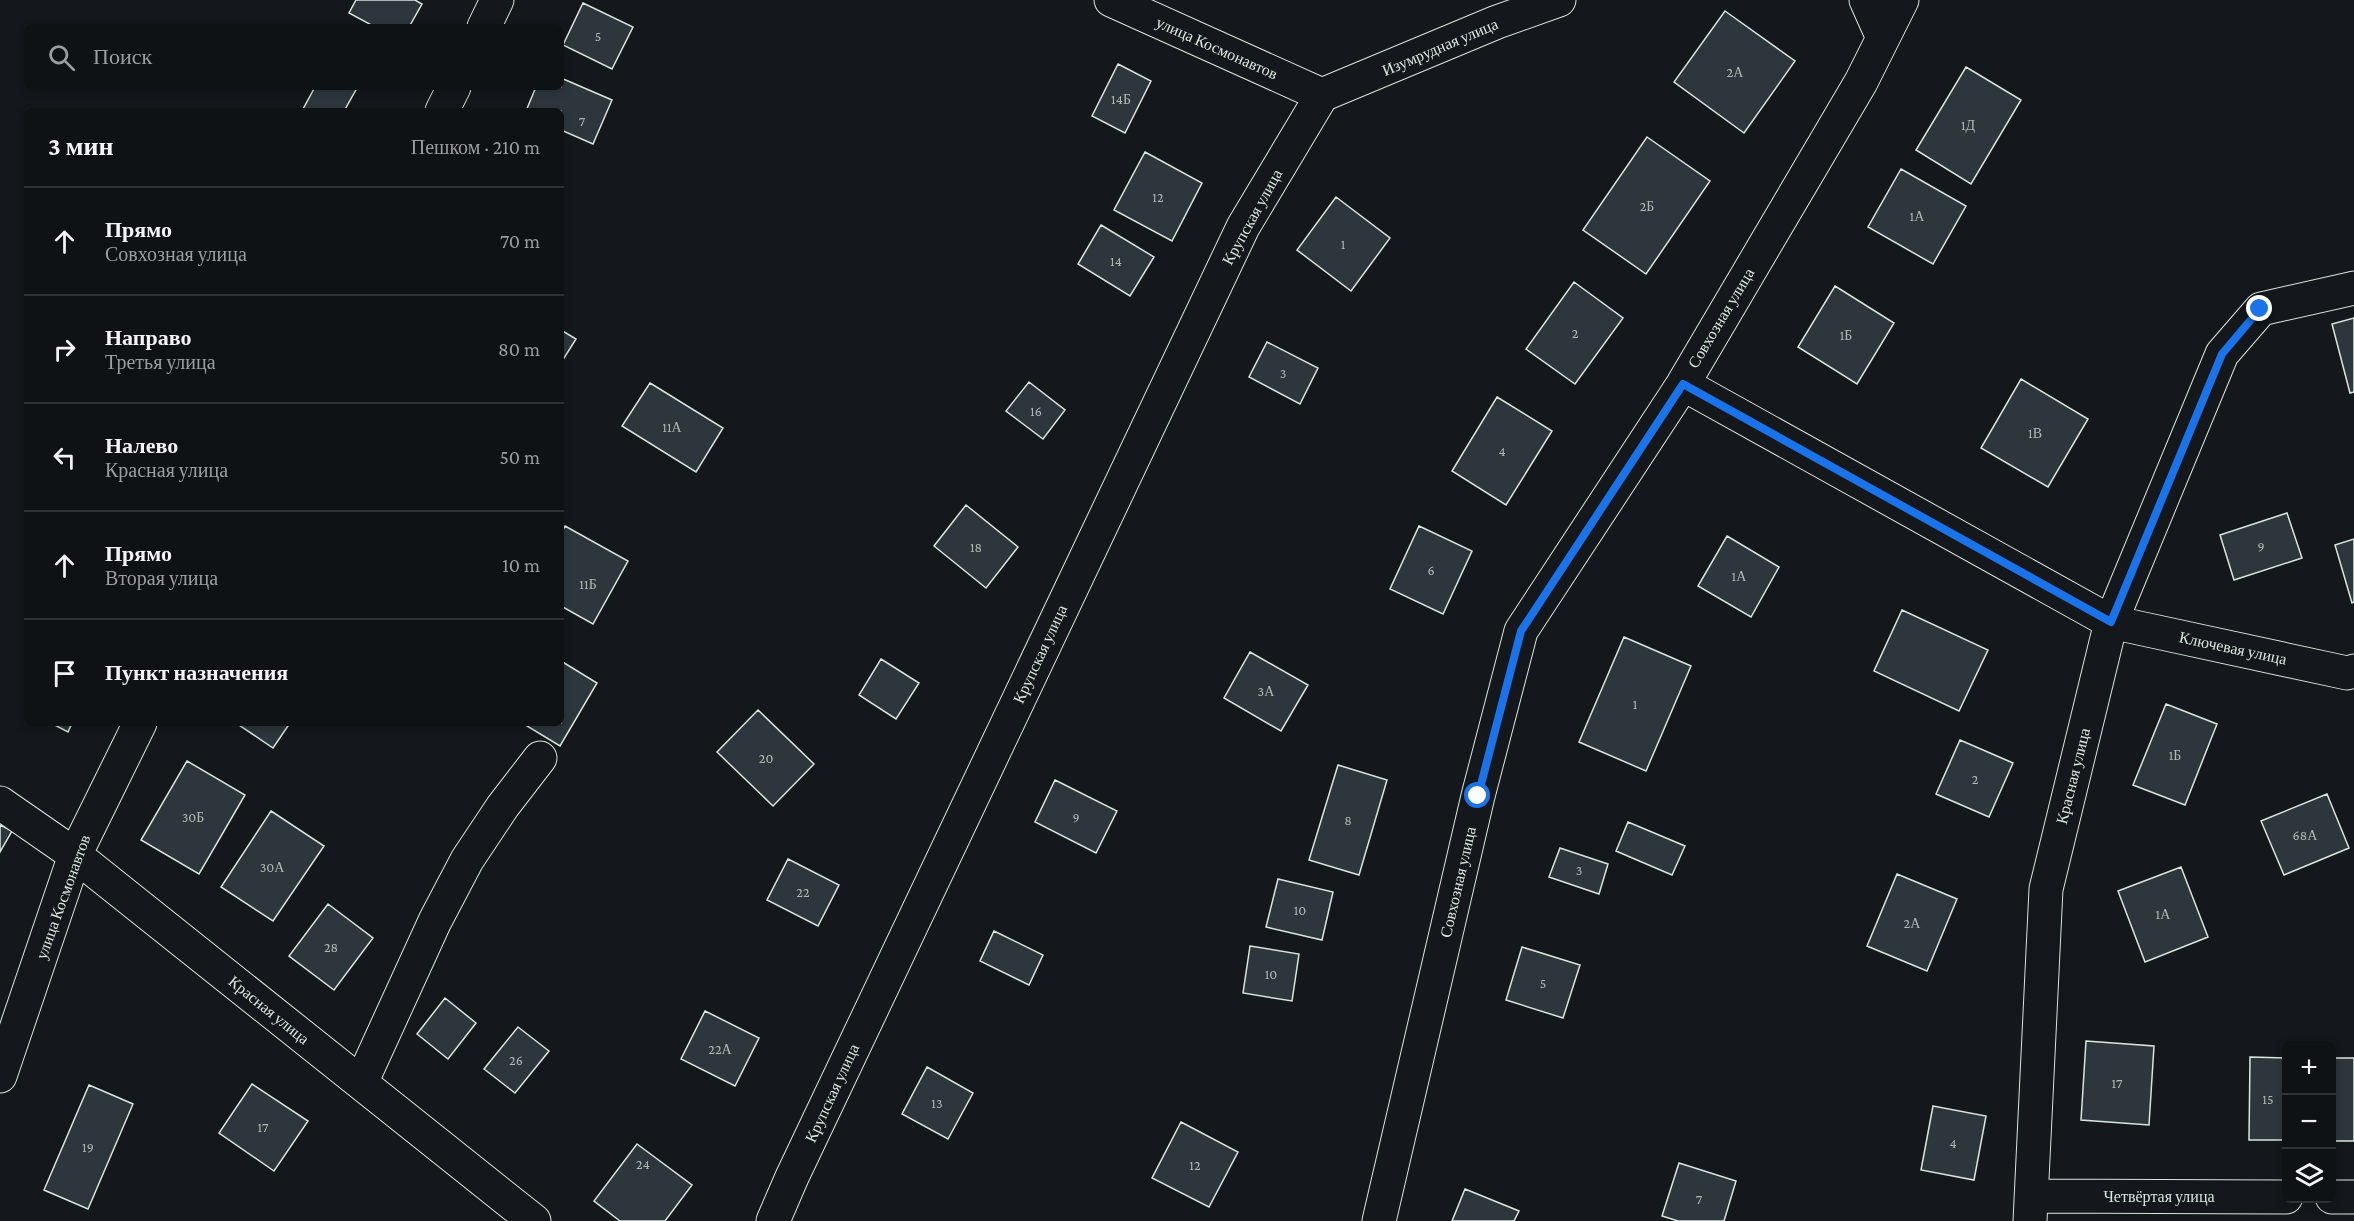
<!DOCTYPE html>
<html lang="ru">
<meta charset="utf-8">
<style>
:root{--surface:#0f1215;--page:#181b1e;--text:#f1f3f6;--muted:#9b9ea0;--line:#2f3234}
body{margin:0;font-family:"Crimson Pro",serif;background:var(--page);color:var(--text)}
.controls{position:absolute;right:18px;bottom:18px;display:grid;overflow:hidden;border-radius:9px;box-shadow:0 3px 9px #0003}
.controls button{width:54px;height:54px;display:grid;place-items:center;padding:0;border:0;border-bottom:2px solid var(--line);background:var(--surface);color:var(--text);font:30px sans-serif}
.stop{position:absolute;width:18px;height:18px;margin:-14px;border:4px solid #1a73e8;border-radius:50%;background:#fff}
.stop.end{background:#1a73e8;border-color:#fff;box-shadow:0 2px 6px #0008}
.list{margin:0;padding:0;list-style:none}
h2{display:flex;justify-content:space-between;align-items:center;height:78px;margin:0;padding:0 24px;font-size:26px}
h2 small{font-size:20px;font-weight:400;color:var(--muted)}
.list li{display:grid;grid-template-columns:39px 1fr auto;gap:18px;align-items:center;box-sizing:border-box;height:108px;padding:0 24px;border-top:2px solid var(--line)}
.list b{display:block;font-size:22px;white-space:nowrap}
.list p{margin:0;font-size:20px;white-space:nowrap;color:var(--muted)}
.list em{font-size:20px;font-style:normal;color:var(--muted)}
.icon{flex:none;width:33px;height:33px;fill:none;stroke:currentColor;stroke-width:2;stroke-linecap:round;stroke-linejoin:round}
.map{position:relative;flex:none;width:2354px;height:1221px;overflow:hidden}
.search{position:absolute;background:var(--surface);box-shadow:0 3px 9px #0003;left:24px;top:24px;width:540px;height:66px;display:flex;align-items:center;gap:15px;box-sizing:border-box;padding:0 21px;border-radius:9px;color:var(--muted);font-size:22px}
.panel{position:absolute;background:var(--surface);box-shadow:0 3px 9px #0003;left:24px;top:108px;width:540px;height:618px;border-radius:9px}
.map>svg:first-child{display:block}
.building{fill:#2c363c;stroke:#d8e6dc;stroke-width:1.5}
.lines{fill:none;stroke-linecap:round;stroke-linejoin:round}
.minor-casing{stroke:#d8e6dc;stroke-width:35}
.minor{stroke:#14181c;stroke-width:33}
.route{stroke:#1a73e8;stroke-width:8}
.labels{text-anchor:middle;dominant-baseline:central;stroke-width:4.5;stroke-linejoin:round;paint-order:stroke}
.number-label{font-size:14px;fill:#adbab4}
.street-label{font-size:16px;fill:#d8e6dc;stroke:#14181c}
</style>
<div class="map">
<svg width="2354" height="1221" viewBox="0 0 2354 1221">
<rect width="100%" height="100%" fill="#14181c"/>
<path class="building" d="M 356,0 L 415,0 L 422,4 L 409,27 L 375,27 L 349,13 Z
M 583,3 L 633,27 L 612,69 L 563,45 Z
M 1725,11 L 1795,61 L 1744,133 L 1674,82 Z
M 1118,64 L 1151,81 L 1125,133 L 1092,116 Z
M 1966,67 L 2021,100 L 1971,184 L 1916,150 Z
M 561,78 L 612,100 L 593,144 L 561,130 L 561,111 L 526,111 L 536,87 L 561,87 Z
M 315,87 L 355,87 L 357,88 L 344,111 L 305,111 L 303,109 Z
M 1647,137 L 1710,181 L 1646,274 L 1583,230 Z
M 1145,152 L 1202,183 L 1172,241 L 1114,210 Z
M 1901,169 L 1966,206 L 1933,264 L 1868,227 Z
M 1336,197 L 1390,238 L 1351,291 L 1297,250 Z
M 1101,225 L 1154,257 L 1130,296 L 1078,264 Z
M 1574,282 L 1623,318 L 1575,384 L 1526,349 Z
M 1835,286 L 1894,323 L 1857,384 L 1798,347 Z
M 2354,318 L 2354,392 L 2350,393 L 2332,324 Z
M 561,330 L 576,339 L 561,363 Z
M 1267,342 L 1318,368 L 1300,404 L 1249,377 Z
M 2021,379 L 2088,419 L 2048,487 L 1981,448 Z
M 1029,382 L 1065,410 L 1043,439 L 1006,411 Z
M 650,383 L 723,428 L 696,472 L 622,426 Z
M 1497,397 L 1552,431 L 1506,505 L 1452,471 Z
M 966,505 L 1018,547 L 986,588 L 934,546 Z
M 2287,513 L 2302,558 L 2234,580 L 2220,535 Z
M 565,526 L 628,561 L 593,624 L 561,606 L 561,534 Z
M 1419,526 L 1472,551 L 1443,614 L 1390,589 Z
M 1727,536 L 1779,567 L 1751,617 L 1698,586 Z
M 2354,539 L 2354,602 L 2352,603 L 2335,545 Z
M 1902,610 L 1988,650 L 1959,711 L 1874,671 Z
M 1624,637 L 1691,666 L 1646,771 L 1579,742 Z
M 1250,652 L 1308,685 L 1281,731 L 1224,698 Z
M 881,659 L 919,683 L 896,719 L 859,695 Z
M 561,661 L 597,683 L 560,746 L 522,723 L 561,723 Z
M 2166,704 L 2217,724 L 2185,805 L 2133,785 Z
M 758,710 L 814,764 L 773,806 L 717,752 Z
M 51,723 L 72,723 L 68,732 Z
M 236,723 L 290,723 L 273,748 Z
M 1960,740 L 2013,763 L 1989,817 L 1936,794 Z
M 187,761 L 245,795 L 199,874 L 141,840 Z
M 1338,765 L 1387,780 L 1359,875 L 1309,860 Z
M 1055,780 L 1117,811 L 1096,853 L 1035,822 Z
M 2327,794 L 2349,848 L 2284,875 L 2261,821 Z
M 271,811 L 324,846 L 273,921 L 221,887 Z
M 1628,822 L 1685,846 L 1672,875 L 1616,851 Z
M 0,825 L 12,831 L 0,852 Z
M 1560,848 L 1608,864 L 1599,894 L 1549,877 Z
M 788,859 L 839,885 L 818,926 L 767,900 Z
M 2181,867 L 2208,937 L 2145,962 L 2118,891 Z
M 1897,874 L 1957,899 L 1927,971 L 1867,946 Z
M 1278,879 L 1333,892 L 1322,940 L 1266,927 Z
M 328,904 L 373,938 L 334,990 L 289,956 Z
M 994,931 L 1043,955 L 1029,985 L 980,961 Z
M 1250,946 L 1299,954 L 1292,1001 L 1243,993 Z
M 1522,947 L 1580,965 L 1563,1018 L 1506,1000 Z
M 445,998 L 476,1023 L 448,1059 L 417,1034 Z
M 705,1011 L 759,1038 L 735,1086 L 681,1059 Z
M 518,1027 L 549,1051 L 515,1093 L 484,1069 Z
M 2086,1041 L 2154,1046 L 2149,1125 L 2081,1120 Z
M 2250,1057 L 2286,1058 L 2286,1140 L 2249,1140 Z
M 2332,1058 L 2354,1058 L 2354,1141 L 2332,1141 Z
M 927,1067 L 973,1093 L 948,1139 L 902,1114 Z
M 252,1084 L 308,1121 L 274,1171 L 219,1133 Z
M 89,1085 L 133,1104 L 88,1209 L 44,1190 Z
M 1933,1106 L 1986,1116 L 1974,1180 L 1921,1170 Z
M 1181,1122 L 1238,1152 L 1209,1207 L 1152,1178 Z
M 637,1144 L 692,1185 L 665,1221 L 620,1221 L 594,1201 Z
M 1679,1163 L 1736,1181 L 1724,1221 L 1678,1221 L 1662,1216 Z
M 1465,1189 L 1519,1211 L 1514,1221 L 1452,1221 Z"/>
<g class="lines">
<defs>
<path id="minor" d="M 1111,0 L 1322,95
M 1866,0 L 1883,38
M 484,27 L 497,0
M 1322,95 L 1497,22 L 1559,0
M 442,111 L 454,87
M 1683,384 L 2111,622 L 2347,673 L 2354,671
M 0,803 L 75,855 L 534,1221
M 0,1076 L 75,855 L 140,723
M 361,1083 L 435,921 L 467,860 L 503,806 L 540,758
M 2032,1196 L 2286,1197
M 2332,1197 L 2354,1197
M 773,1221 L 792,1177 L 1243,227 L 1322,95
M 1379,1221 L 1478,796 L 1521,631 L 1683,384 L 1861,82 L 1902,0
M 2030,1221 L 2046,889 L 2111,622 L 2222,354 L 2261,309 L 2354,288"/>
</defs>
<use href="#minor" class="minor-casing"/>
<use href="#minor" class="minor"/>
</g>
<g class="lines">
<path class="route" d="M 1478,796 L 1521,631 L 1683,384 L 2111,622 L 2222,354 L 2260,309"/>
</g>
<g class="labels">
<g class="number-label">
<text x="598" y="36">5</text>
<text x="1735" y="72">2А</text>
<text x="1121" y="99">14Б</text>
<text x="582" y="121">7</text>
<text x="1968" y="125">1Д</text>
<text x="1158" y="197">12</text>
<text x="1647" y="206">2Б</text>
<text x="1917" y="216">1А</text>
<text x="1343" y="244">1</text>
<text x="1116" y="261">14</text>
<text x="1575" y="333">2</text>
<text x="1846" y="335">1Б</text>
<text x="1283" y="373">3</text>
<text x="1036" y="411">16</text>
<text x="672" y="427">11А</text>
<text x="2035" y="433">1В</text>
<text x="1502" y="451">4</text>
<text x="2261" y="546">9</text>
<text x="976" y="547">18</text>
<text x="1431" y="570">6</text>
<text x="1739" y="576">1А</text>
<text x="588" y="584">11Б</text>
<text x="1266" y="691">3А</text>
<text x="1635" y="704">1</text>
<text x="2175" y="755">1Б</text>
<text x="766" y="758">20</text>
<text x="1975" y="779">2</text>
<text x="193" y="817">30Б</text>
<text x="1076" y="817">9</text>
<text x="1348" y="820">8</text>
<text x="2305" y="835">68А</text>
<text x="272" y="867">30А</text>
<text x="1579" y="870">3</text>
<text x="803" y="892">22</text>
<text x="1300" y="910">10</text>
<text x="2163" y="914">1А</text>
<text x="1912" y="923">2А</text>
<text x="331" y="947">28</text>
<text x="1271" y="974">10</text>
<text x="1543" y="983">5</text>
<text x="720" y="1049">22А</text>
<text x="516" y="1060">26</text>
<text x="2117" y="1083">17</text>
<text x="2268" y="1099">15</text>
<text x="937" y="1103">13</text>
<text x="263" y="1127">17</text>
<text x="1953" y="1143">4</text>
<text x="88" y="1147">19</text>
<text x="643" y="1164">24</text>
<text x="1195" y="1165">12</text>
<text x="1699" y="1199">7</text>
</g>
<g class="street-label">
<text transform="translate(1440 47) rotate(-23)">Изумрудная улица</text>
<text transform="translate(1217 48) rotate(24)">улица Космонавтов</text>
<text transform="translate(1252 217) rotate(-61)">Крупская улица</text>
<text transform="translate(1721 318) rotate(-59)">Совхозная улица</text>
<text transform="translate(2233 648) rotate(12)">Ключевая улица</text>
<text transform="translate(1040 654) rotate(-65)">Крупская улица</text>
<text transform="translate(2073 776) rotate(-76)">Красная улица</text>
<text transform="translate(1458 882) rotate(-77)">Совхозная улица</text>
<text transform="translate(63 897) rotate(-70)">улица Космонавтов</text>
<text transform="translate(269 1010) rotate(39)">Красная улица</text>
<text transform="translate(832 1093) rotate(-65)">Крупская улица</text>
<text x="2159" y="1196">Четвёртая улица</text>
</g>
</g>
</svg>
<div class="controls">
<button>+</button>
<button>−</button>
<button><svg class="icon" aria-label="layers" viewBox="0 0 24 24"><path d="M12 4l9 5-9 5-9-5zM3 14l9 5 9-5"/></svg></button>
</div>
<div class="stop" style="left:1478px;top:796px"></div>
<div class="stop end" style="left:2260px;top:309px"></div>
<div class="search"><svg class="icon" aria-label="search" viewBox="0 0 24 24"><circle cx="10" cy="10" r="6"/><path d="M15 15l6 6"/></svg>Поиск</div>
<section class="panel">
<h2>3 мин<small>Пешком · 210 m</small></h2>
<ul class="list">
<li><svg class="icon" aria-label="ahead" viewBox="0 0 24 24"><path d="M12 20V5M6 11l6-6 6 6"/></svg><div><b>Прямо</b><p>Совхозная улица</p></div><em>70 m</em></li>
<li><svg class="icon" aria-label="right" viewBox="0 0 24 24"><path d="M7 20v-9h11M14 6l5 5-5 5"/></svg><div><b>Направо</b><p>Третья улица</p></div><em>80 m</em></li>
<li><svg class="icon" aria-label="left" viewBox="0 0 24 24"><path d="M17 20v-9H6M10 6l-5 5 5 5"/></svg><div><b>Налево</b><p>Красная улица</p></div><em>50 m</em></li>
<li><svg class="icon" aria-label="ahead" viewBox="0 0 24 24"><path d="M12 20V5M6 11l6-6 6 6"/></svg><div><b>Прямо</b><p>Вторая улица</p></div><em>10 m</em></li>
<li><svg class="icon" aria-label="arrive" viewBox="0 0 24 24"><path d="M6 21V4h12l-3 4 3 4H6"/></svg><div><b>Пункт назначения</b></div></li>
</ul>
</section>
</div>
